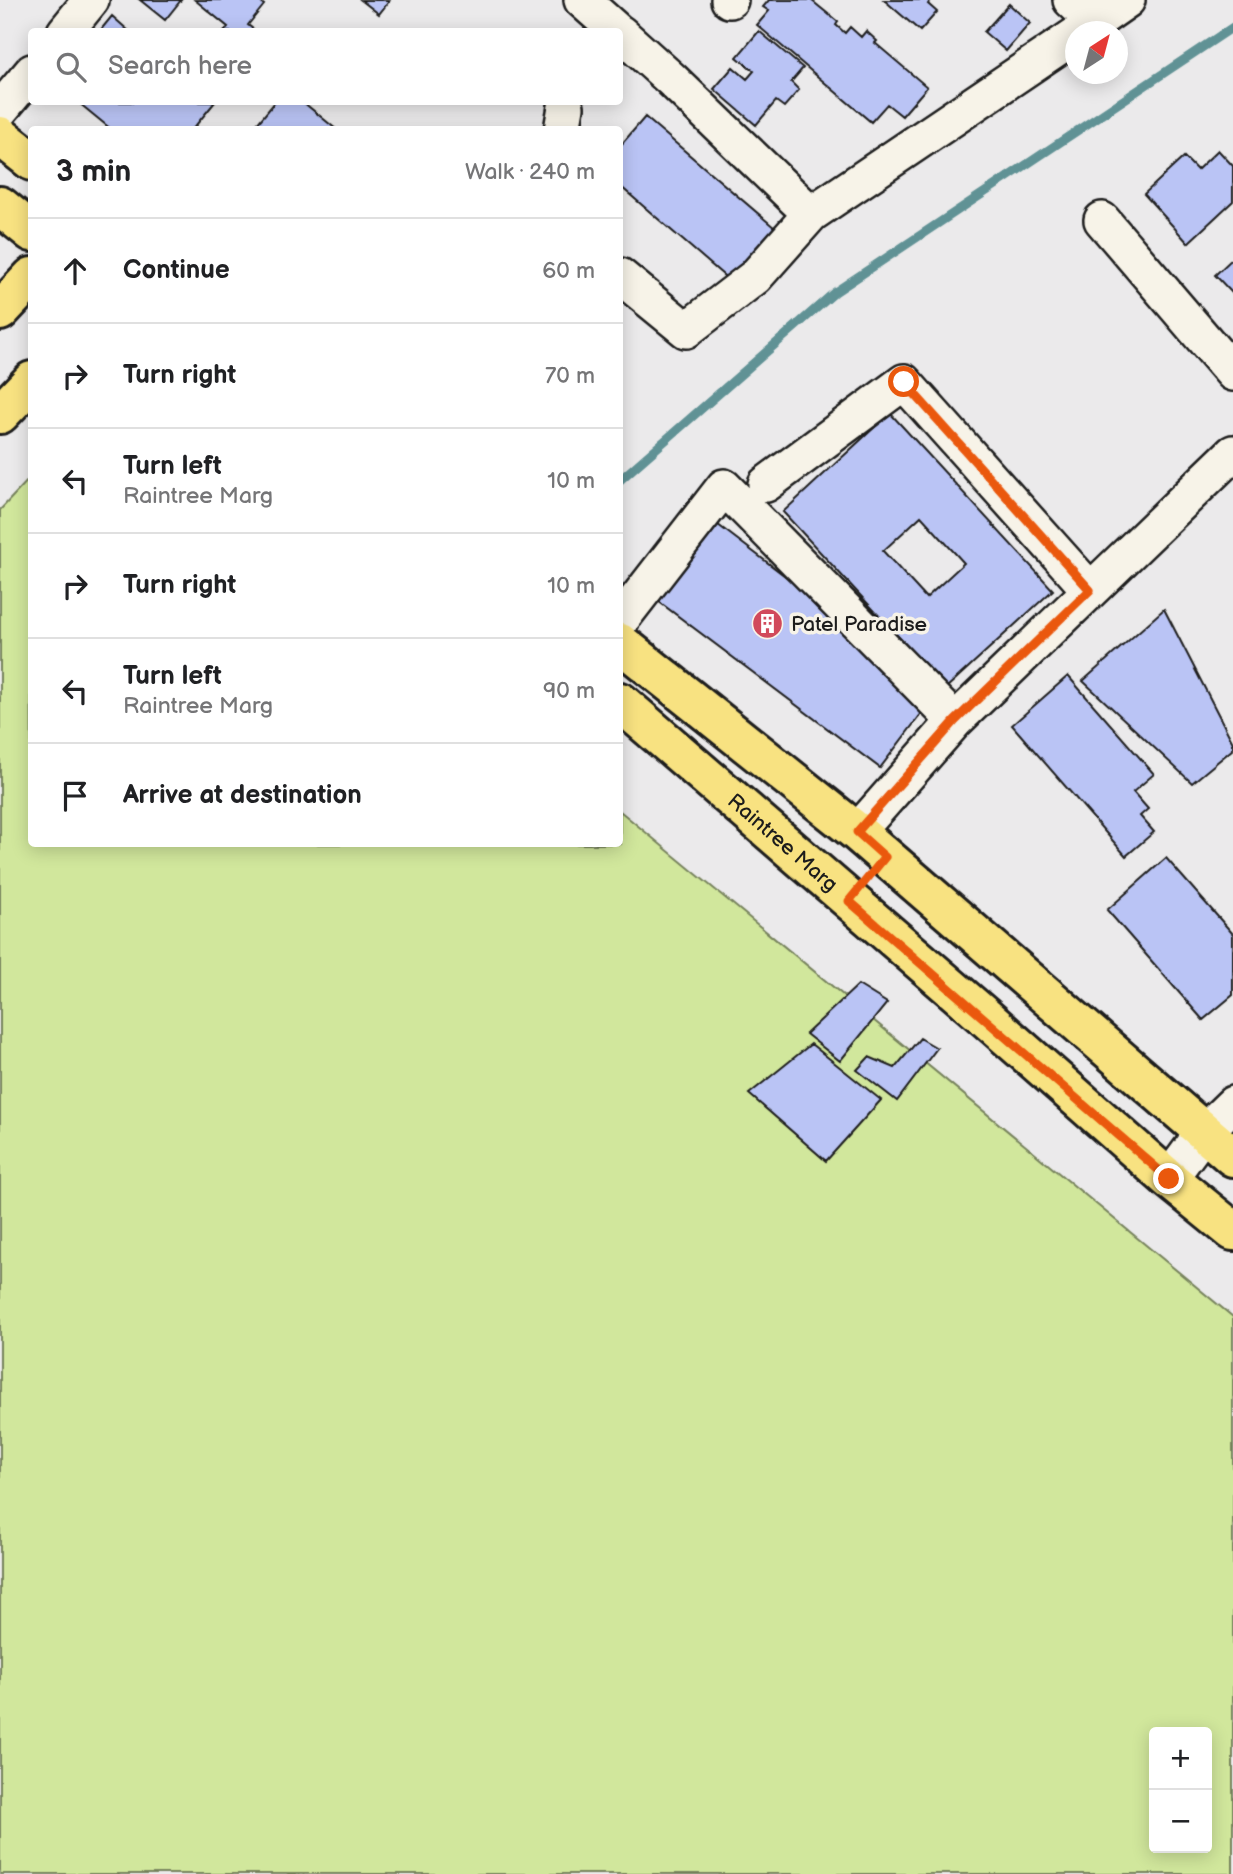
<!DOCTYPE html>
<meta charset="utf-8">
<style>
:root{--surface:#fff;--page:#f6f6f6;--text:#202124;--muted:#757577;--line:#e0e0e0}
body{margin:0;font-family:"Balsamiq Sans",sans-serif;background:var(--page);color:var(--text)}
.controls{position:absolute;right:21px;bottom:21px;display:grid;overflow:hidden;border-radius:7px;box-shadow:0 4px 18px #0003}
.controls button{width:63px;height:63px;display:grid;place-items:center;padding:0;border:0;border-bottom:2px solid var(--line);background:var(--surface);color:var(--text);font:35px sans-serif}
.compass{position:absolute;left:1065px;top:21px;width:63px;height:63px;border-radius:50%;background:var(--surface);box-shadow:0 4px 18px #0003;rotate:36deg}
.stop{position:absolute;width:21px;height:21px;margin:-16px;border:5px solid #ea580c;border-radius:50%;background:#fff}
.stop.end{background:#ea580c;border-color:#fff;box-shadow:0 2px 7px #0008}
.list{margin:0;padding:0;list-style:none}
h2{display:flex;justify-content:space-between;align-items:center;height:91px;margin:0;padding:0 28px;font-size:30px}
h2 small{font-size:23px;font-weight:400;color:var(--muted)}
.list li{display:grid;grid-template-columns:46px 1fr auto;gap:21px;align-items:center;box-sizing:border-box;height:105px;padding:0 28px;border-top:2px solid var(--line)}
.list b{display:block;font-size:26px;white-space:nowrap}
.list p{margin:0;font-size:23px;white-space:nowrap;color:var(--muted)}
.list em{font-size:23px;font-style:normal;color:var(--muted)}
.icon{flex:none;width:38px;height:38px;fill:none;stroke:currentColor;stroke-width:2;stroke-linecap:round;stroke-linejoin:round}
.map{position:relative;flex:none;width:1233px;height:1874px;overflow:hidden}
.search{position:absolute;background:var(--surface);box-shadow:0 4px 18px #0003;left:28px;top:28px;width:595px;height:77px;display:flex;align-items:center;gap:18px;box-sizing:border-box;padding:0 24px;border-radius:7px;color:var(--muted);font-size:26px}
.panel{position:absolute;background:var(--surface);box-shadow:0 4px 18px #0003;left:28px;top:126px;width:595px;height:721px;border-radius:7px}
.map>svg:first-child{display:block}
.green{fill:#d1e79c;stroke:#76825c;stroke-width:2;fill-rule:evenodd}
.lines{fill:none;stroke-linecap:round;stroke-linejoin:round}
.stream{stroke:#609295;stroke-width:9}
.building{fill:#bac4f5;stroke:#1c1c1c;stroke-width:2;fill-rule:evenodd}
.minor-casing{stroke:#1c1c1c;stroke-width:40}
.major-casing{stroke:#1c1c1c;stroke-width:44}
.minor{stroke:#f7f3e8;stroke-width:35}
.major{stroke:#f8e281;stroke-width:38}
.route{stroke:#ea580c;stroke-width:9}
.labels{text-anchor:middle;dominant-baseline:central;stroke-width:7;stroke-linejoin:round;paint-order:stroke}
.poi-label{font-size:21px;fill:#1c1c1c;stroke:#f7f3e8;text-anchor:start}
.street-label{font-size:21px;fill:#1c1c1c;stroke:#f7f3e8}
</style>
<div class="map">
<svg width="1233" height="1874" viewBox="0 0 1233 1874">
<rect width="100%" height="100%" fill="#ebeaeb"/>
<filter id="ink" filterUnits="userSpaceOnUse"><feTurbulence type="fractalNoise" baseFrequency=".0143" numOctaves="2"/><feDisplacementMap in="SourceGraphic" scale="14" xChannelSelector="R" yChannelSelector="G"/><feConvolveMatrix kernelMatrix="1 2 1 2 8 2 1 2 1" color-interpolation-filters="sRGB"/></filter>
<g filter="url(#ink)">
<path class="green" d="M 31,477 L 32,844 L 620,844 L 620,811 L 1233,1317 L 1233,1874 L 0,1874 L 0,510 ZM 1154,1732 L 1207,1732 L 1207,1848 L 1154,1848 Z"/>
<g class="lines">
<path class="stream" d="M 620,480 L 835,292 L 1233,27"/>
</g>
<path class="building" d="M 140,0 L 181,0 L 165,20 Z
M 195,0 L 258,0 L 264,5 L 248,25 L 257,32 L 224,32 L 228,27 Z
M 361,0 L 390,0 L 379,14 Z
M 769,0 L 811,0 L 838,22 L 836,25 L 845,33 L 850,27 L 861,37 L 866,31 L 877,41 L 875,43 L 927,87 L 902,116 L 887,104 L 871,122 L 757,25 L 769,11 L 763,7 Z
M 884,0 L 931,0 L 928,4 L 937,12 L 920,31 Z
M 1009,4 L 1030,23 L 1006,51 L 984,32 Z
M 112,16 L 130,32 L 99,32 Z
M 759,31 L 803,68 L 791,82 L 799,90 L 784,107 L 776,101 L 756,125 L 714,89 L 733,67 L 747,79 L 754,71 L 737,57 Z
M 80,102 L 215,102 L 192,130 L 112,130 L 79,103 Z
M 275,102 L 303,102 L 337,130 L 252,130 Z
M 645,117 L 775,228 L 730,281 L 620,186 L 620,146 Z
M 1218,150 L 1233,166 L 1233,201 L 1188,243 L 1144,194 L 1184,157 L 1197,170 Z
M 1233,258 L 1233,294 L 1215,275 Z
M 890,413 L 1053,590 L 946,688 L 783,512 ZM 921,516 L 964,563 L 926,598 L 883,551 Z
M 709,518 L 886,653 L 876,666 L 928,705 L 880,768 L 650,595 Z
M 1164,609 L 1233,743 L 1233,749 L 1192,783 L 1083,681 Z
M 1068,676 L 1154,774 L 1133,792 L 1148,809 L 1140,816 L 1154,832 L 1126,856 L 1012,725 Z
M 1166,858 L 1233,934 L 1233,995 L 1203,1020 L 1107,910 Z
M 858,985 L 887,1003 L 840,1061 L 806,1034 Z
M 920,1038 L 937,1048 L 897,1101 L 857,1070 L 869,1057 L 895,1068 Z
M 811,1044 L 881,1100 L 826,1161 L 749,1094 Z"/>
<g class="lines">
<defs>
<path id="minor" d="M 582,0 L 618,32
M 729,0 L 730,0
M 1071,0 L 1095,22
M 65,32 L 91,0
M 1081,32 L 1127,0
M 620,33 L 671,79 L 811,214
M 0,110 L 32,72
M 562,130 L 566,107
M 1102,220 L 1233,373
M 620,276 L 686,330 L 755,277 L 811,214 L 1076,35
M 766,484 L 904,382 L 1090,590
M 620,621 L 724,487 L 955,721
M 857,832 L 955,721 L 1233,453
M 1169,1179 L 1203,1133 L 1233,1104"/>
<g id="major">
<path d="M 0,136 L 32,161"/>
<path d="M 0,206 L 32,232"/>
<path d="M 0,311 L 32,277"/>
<path d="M 0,414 L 32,381"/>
<path d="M 620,643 L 857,832 L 1233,1157"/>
<path id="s1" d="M 620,702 L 985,1017 L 1169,1179 L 1233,1231"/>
</g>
</defs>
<use href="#minor" class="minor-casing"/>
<use href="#major" class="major-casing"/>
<use href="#minor" class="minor"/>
<use href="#major" class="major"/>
</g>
</g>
<g class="lines" filter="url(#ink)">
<path class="route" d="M 904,382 L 1090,590 L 955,721 L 857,832 L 885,857 L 849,901 L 1169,1179"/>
</g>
<defs>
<symbol id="building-disc" viewBox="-11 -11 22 22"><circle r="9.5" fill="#d1495b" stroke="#f7f3e8"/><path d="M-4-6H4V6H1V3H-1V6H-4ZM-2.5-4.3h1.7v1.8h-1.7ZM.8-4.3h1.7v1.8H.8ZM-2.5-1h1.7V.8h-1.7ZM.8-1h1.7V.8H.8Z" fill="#fff"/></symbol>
</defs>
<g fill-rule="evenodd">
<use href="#building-disc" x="750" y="606" width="35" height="35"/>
</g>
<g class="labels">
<g class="poi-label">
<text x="791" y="624">Patel Paradise</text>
</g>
<g class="street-label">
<text stroke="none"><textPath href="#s1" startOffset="215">Raintree Marg</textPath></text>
</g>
</g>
</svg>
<div class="controls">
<button>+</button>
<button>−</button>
</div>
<svg class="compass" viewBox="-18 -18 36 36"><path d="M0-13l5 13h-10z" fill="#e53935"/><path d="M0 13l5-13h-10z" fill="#757577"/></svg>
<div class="stop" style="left:904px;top:382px"></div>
<div class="stop end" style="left:1169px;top:1179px"></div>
<div class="search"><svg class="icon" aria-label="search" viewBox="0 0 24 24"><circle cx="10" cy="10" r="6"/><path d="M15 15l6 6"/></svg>Search here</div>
<section class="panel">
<h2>3 min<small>Walk · 240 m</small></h2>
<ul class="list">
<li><svg class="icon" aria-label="ahead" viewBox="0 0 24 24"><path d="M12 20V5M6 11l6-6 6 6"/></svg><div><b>Continue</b></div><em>60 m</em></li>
<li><svg class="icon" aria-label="right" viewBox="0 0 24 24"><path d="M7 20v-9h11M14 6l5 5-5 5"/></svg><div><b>Turn right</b></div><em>70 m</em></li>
<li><svg class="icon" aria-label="left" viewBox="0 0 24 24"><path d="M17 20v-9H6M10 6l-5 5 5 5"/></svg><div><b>Turn left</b><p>Raintree Marg</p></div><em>10 m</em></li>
<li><svg class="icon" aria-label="right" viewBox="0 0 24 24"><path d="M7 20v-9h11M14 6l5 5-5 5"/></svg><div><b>Turn right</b></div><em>10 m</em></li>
<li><svg class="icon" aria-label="left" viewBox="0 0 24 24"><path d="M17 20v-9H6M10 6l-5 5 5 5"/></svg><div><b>Turn left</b><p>Raintree Marg</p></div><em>90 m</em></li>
<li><svg class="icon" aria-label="arrive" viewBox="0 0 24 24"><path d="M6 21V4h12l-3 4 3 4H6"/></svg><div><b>Arrive at destination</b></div></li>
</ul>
</section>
</div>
